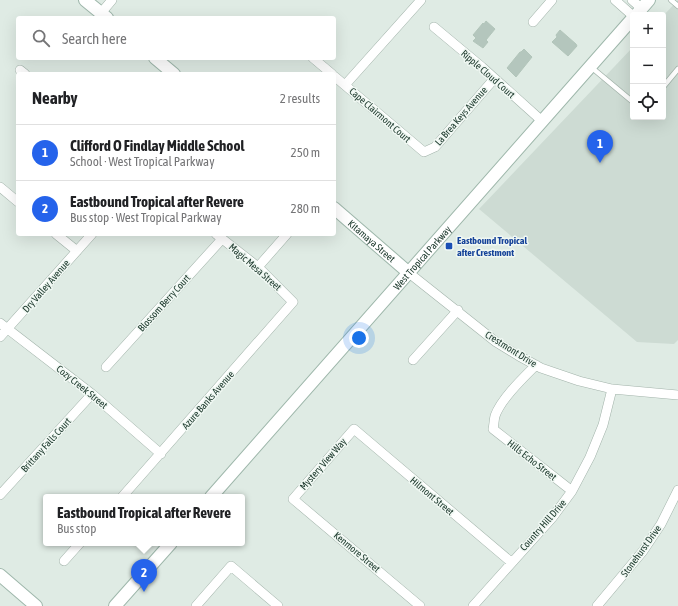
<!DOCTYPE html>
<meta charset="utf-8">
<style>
:root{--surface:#fff;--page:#f2f2f2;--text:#202124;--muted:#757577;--line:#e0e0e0;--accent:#2563eb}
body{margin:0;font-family:"Asap Condensed",sans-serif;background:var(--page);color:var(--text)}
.controls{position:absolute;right:12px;top:12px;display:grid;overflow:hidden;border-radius:4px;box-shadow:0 4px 16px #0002}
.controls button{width:36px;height:36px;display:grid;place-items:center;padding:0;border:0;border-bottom:1px solid var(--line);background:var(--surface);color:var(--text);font:20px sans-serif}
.you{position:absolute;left:359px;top:338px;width:14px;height:14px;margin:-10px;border:3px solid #fff;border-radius:50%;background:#1a73e8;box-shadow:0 0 0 6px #1a73e833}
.badge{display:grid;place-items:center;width:26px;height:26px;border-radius:50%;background:var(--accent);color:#fff;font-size:13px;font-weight:700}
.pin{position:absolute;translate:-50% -33px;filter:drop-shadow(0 1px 2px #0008)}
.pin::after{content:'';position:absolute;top:21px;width:14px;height:12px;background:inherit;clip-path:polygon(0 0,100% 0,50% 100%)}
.popup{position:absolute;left:43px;top:494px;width:202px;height:52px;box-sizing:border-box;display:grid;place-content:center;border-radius:4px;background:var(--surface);filter:drop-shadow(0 1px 3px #0005);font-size:13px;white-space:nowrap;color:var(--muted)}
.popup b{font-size:15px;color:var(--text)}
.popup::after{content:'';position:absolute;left:50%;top:100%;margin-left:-8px;border:8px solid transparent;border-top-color:var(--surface)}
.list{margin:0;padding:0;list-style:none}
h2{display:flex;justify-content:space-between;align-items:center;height:52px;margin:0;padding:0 16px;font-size:17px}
h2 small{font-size:13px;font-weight:400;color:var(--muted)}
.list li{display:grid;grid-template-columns:26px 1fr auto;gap:12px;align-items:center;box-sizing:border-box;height:56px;padding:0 16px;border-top:1px solid var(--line)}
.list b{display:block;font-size:15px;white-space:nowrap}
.list p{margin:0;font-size:13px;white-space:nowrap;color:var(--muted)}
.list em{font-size:13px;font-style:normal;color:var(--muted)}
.icon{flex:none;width:22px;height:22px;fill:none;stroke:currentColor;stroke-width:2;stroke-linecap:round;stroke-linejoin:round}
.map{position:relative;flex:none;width:678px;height:606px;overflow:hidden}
.search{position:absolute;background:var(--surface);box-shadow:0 4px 16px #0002;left:16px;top:16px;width:320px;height:44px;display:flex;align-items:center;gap:10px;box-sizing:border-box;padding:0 14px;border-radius:4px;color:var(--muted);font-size:15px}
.panel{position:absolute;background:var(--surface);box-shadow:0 4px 16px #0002;left:16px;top:72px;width:320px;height:164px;border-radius:4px}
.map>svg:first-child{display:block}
.built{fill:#cddbd3}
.building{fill:#b4c6bd;stroke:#b2c5ba}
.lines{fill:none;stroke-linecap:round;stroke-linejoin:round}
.lane-casing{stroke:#a2b3aa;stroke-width:6}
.street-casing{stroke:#a2b3aa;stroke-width:10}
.secondary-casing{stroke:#9eb7ab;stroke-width:14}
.lane{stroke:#fff;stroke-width:4.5}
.street{stroke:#fff;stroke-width:9}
.secondary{stroke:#fff;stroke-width:12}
.transit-dot{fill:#1a4fb4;stroke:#f0f8f3;stroke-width:1.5}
.labels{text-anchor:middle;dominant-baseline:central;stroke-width:3;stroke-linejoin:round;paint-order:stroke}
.street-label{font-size:10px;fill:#203c30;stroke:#f0f8f3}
.transit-label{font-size:10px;font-weight:bold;fill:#164399;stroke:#f0f8f3;text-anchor:start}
</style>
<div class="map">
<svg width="678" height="606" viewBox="0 0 678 606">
<rect width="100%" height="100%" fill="#dfebe4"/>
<path class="built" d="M 678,0 L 678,340 L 674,344 L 637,342 L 479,209 L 633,47 L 633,117 L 663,117 L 663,16 Z"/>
<path class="building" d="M 486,21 L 495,29 L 486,40 L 488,42 L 483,48 L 473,41 L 476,38 L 473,35 L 483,23 L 484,24 Z
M 560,30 L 576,44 L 577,46 L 568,56 L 552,42 L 557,37 L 556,35 Z
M 524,49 L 532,57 L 516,77 L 507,68 L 520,52 L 521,52 Z"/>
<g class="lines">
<defs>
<path id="lane" d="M 671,0 L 678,6
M 591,67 L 633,102
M 663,87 L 678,69"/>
<path id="street" d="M 615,0 L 633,16
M 632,0 L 642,9
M 101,13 L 112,0
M 533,22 L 552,0
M 434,27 L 482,67 L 542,121
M 313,58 L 332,74
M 20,70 L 25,74
M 334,76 L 424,152 L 435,147 L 494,79
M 345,85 L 421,0
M 0,187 L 18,202
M 56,234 L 77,251
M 258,267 L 287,234
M 409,273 L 496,342 L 519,356 L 541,368 L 579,381 L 612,389 L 678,395
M 0,323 L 92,394 L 161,454
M 0,337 L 92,234
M 413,360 L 458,310
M 536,365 C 523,378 501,399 495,416 C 494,420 494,425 493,429 L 572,491
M 106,367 L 222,239
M 0,495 L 92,394
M 122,497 L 293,302 L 258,267 L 216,234
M 64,561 L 80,543
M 196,606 L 231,566 L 278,606
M 420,606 L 293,499 L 354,429 L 511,562
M 473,606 L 552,518 L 572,491 L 590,457 L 603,425 L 612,389
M 597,606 L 643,551 L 661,524 L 678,490"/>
<g id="secondary">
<path d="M 85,0 L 107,18"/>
<path d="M 636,15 L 649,0"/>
<path d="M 155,58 L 174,74"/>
<path id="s1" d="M 334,208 L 409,273"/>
<path id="s2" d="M 211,497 L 633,18"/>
<path d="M 0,575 L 36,606"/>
<path d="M 115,606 L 171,543"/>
</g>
</defs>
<use href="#lane" class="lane-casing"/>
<use href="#street" class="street-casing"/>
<use href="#secondary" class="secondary-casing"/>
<use href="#lane" class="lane"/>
<use href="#street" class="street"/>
<use href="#secondary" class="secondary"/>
</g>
<rect class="transit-dot" x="445" y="242" width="8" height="8" rx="2"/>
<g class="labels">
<g class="street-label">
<text transform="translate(488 74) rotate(41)">Ripple Cloud Court</text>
<text transform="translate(380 115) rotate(41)">Cape Clairmont Court</text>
<text transform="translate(461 116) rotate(-49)">La Brea Keys Avenue</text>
<text stroke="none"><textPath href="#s1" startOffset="50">Kitamaya Street</textPath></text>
<text stroke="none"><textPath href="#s2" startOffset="319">West Tropical Parkway</textPath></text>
<text transform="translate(255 267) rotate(41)">Magic Mesa Street</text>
<text transform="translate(46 286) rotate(-49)">Dry Valley Avenue</text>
<text transform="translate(164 303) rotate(-48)">Blossom Berry Court</text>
<text transform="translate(511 349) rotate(32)">Crestmont Drive</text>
<text transform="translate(82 387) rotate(39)">Cozy Creek Street</text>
<text transform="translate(208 400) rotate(-49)">Azure Banks Avenue</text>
<text transform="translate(46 445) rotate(-48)">Brittany Falls Court</text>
<text transform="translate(532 460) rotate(38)">Hills Echo Street</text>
<text transform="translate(323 464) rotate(-49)">Mystery View Way</text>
<text transform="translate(432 496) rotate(40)">Hilmont Street</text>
<text transform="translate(543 525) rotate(-49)">Country Hill Drive</text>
<text transform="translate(641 551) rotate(-54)">Stonehurst Drive</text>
<text transform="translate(357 552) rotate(40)">Kenmore Street</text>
</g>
<g class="transit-label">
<text x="457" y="240">Eastbound Tropical<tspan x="457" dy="12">after Crestmont</tspan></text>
</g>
</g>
</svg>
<div class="controls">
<button>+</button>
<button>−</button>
<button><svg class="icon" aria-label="locate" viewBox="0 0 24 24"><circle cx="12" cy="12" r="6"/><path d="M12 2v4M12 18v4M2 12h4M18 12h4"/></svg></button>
</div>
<div class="you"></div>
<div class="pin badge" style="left:600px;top:163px">1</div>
<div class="pin badge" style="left:144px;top:592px">2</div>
<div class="popup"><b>Eastbound Tropical after Revere</b>Bus stop</div>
<div class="search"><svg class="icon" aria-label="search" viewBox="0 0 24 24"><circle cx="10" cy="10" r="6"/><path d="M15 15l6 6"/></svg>Search here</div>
<section class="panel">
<h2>Nearby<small>2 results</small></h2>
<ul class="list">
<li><span class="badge">1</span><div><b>Clifford O Findlay Middle School</b><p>School · West Tropical Parkway</p></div><em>250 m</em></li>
<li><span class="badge">2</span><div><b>Eastbound Tropical after Revere</b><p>Bus stop · West Tropical Parkway</p></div><em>280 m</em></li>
</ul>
</section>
</div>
